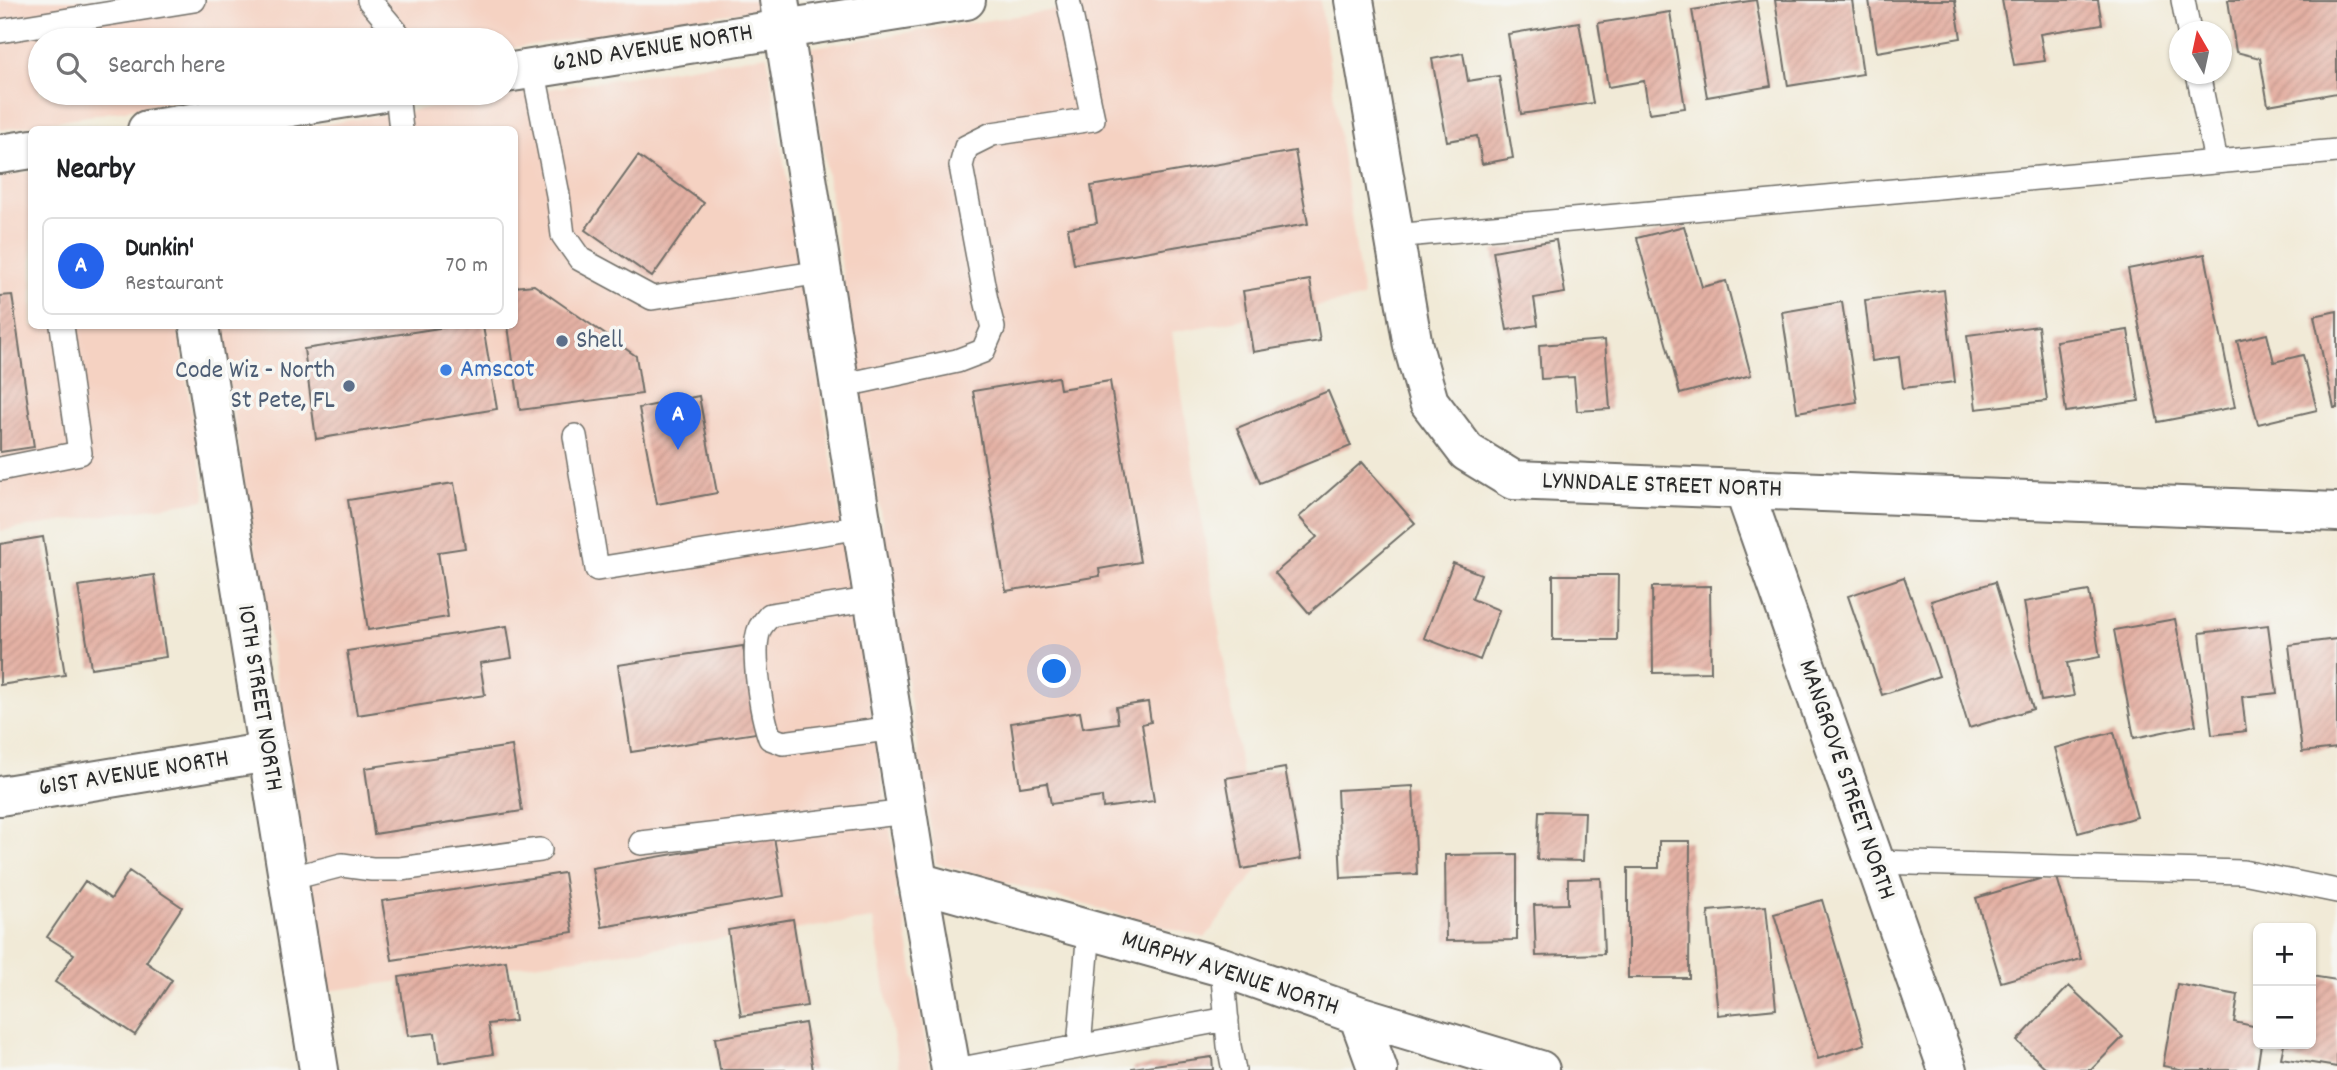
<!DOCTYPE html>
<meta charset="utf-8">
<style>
:root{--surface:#fff;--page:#f2f2f2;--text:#202124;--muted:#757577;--line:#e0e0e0;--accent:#2563eb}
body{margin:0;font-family:Dekko,sans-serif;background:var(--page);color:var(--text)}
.controls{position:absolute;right:21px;bottom:21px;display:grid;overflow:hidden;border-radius:10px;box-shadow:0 2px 5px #0004}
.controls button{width:63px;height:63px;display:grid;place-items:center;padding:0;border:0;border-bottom:2px solid var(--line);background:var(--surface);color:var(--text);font:35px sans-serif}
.compass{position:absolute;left:2169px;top:21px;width:63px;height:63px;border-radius:50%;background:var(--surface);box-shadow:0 2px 5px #0004;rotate:351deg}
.you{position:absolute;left:1055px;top:672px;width:24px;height:24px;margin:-18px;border:5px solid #fff;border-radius:50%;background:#1a73e8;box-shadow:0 0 0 10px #1a73e833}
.badge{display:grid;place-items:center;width:46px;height:46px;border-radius:50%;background:var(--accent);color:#fff;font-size:23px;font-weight:700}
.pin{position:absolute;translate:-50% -58px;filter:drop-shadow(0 2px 4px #0008)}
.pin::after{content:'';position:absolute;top:37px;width:24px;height:21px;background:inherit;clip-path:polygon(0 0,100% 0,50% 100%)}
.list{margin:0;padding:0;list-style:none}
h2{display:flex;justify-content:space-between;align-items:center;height:91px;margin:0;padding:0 28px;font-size:30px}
h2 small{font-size:23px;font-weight:400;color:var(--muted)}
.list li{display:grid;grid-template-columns:46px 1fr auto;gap:21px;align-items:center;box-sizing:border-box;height:98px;margin:0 14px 14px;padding:0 14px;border:2px solid var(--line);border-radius:10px}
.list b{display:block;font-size:26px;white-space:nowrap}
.list p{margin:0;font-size:23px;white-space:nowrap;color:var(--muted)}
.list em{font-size:23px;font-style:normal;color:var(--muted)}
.icon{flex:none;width:38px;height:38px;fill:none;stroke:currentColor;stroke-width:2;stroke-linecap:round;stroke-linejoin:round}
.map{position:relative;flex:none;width:2337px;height:1070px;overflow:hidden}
.search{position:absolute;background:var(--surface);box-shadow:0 2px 5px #0004;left:28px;top:28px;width:490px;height:77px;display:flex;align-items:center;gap:18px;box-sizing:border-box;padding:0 24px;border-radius:38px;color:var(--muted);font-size:26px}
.panel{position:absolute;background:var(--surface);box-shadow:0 2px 5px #0004;left:28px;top:126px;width:490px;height:203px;border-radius:10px}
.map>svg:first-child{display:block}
.built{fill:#f5d2c2}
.building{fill:url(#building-hatch)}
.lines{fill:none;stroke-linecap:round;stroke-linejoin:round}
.service-casing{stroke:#706e67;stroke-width:26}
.minor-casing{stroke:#706e67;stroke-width:42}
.tertiary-casing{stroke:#706e67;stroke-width:42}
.secondary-casing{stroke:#706e67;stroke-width:42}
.service{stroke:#fff;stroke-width:23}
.minor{stroke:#fff;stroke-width:38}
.tertiary{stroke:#fff;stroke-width:38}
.secondary{stroke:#fff;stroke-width:38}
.service-dot{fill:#5c6f8a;stroke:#f6f6f2;stroke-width:2.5}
.shop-dot{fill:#3f7fe0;stroke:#f6f6f2;stroke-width:2.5}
.labels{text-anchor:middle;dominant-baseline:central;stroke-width:7;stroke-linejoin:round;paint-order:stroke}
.street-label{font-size:26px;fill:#2b2b2b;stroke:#f6f6f2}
.service-label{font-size:26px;fill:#4e5e75;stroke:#f6f6f2;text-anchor:start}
.shop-label{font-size:26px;fill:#366cbe;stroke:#f6f6f2;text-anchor:start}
</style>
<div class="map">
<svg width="2337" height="1070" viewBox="0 0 2337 1070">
<defs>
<pattern id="building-hatch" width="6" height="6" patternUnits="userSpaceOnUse" patternTransform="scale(1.75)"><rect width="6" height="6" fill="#e4b1a4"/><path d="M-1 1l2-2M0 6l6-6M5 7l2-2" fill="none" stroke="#c4988d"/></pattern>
</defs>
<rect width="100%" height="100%" fill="#f6f6f2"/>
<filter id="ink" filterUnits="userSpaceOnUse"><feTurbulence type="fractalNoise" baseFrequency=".0143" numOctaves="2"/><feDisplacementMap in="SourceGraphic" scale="14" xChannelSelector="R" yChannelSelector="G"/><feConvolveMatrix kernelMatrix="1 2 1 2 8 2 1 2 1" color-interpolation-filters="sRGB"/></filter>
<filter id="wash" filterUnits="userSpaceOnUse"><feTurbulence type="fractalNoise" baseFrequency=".00686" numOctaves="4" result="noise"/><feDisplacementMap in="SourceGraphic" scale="28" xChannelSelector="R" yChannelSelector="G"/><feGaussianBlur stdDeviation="1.57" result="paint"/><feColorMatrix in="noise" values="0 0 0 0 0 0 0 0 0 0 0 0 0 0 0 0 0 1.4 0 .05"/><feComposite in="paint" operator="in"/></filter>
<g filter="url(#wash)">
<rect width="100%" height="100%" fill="#f1ead7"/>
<path class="built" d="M 0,0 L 758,0 L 760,9 L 506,49 L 506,40 L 40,40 L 40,93 L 231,93 L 0,130 Z
M 1121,0 L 1320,0 L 1363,298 L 1172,332 L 1257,870 L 1205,938 L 936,863 L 807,48 Z
M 767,55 L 898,880 L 894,898 L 901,900 L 930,1070 L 899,1070 L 873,919 L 327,991 L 219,326 L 514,326 L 514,130 L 293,129 Z
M 31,171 L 32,326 L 178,326 L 206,500 L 0,531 L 0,177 Z"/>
<g id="blocks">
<path class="building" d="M 1756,0 L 1771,86 L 1707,97 L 1692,10 Z
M 1775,0 L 1852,0 L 1863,74 L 1788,86 Z
M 1869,0 L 1955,0 L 1961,38 L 1877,52 Z
M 2002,0 L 2098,0 L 2102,24 L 2040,34 L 2045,61 L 2014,65 Z
M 2228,0 L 2337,0 L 2337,93 L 2268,105 L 2260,58 L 2236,52 Z
M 1670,12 L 1685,108 L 1649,113 L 1644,81 L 1608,87 L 1598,23 Z
M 1579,22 L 1593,103 L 1521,114 L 1508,34 Z
M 1463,53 L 1468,81 L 1499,76 L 1513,158 L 1482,164 L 1477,136 L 1447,141 L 1432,59 Z
M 1295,151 L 1308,224 L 1074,264 L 1068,228 L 1097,223 L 1091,186 Z
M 638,156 L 704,203 L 652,277 L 585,230 Z
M 1684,226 L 1702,287 L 1726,281 L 1751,375 L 1680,394 L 1637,238 Z
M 1556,240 L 1565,293 L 1534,298 L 1538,325 L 1507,330 L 1493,251 Z
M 2205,254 L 2235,407 L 2158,422 L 2128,269 Z
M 1310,280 L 1320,341 L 1253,352 L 1243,291 Z
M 534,285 L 636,356 L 642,394 L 520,410 L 508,326 L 514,326 L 514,287 Z
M 1944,290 L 1955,382 L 1903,388 L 1899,357 L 1872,361 L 1865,300 Z
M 12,295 L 34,447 L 0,452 L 0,296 Z
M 1842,302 L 1857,402 L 1797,412 L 1782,312 Z
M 2337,311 L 2337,408 L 2334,408 L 2314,316 Z
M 452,326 L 483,326 L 497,409 L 316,439 L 304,349 Z
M 2038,326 L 2047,401 L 1976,409 L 1967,335 Z
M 2128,330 L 2139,401 L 2066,412 L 2056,341 Z
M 2267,334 L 2274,362 L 2303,355 L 2317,410 L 2258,424 L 2237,341 Z
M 1605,340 L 1610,409 L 1577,411 L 1574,377 L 1541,379 L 1539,345 Z
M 1058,377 L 1060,389 L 1110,381 L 1140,562 L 1099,569 L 1100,576 L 1006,591 L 973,391 Z
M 1328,391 L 1351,446 L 1260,483 L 1237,428 Z
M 699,396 L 717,493 L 657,504 L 639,408 Z
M 1362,462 L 1415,523 L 1309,613 L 1275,573 L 1317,537 L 1299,517 Z
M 454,483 L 465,548 L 438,552 L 448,617 L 368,630 L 348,500 Z
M 43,537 L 65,675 L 0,685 L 0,544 Z
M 1453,563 L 1481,574 L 1472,599 L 1499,610 L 1480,660 L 1424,638 Z
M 154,575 L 166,657 L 91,668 L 78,586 Z
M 1553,575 L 1618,575 L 1617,640 L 1553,640 Z
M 1904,577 L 1939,676 L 1882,695 L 1848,596 Z
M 1995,582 L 2033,709 L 1969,728 L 1931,601 Z
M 1710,586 L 1711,672 L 1653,673 L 1652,587 Z
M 2089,591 L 2100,657 L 2067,663 L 2074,696 L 2041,701 L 2024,602 Z
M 2175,619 L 2196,725 L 2134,738 L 2114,630 Z
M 2268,625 L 2277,693 L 2242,697 L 2246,731 L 2212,735 L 2200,633 Z
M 507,626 L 512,658 L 480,663 L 485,695 L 357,715 L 347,651 Z
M 2337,639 L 2337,748 L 2302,752 L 2289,645 Z
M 743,646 L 756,733 L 631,752 L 618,665 Z
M 1148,702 L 1151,722 L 1142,724 L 1154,801 L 1103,808 L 1102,797 L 1051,804 L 1047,783 L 1020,787 L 1011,723 L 1080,712 L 1083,728 L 1118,723 L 1116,707 Z
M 2114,732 L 2137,817 L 2078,833 L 2055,748 Z
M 512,746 L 522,811 L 374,834 L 365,768 Z
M 1285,768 L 1301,859 L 1242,869 L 1226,778 Z
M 1413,786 L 1417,874 L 1341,878 L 1337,790 Z
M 1539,811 L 1585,812 L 1583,861 L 1537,860 Z
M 774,837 L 784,896 L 602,927 L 592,868 Z
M 1659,841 L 1690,841 L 1689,978 L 1628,978 L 1628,868 L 1659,868 Z
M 1517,854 L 1517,940 L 1446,941 L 1445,855 Z
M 129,871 L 182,907 L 146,962 L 172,980 L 135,1035 L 55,982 L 74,954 L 47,937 L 85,881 L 111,899 Z
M 564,873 L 573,932 L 392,960 L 382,901 Z
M 2056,874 L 2081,959 L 2001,982 L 1976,898 Z
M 1601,878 L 1604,954 L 1536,956 L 1534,905 L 1568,904 L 1568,879 Z
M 1822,900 L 1865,1044 L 1818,1059 L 1774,914 Z
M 1766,906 L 1776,1009 L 1718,1015 L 1708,911 Z
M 793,919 L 807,1006 L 741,1016 L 728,930 Z
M 506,961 L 515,1021 L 488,1024 L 493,1054 L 439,1063 L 435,1033 L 408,1036 L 399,977 Z
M 2311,976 L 2337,980 L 2337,1067 L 2281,1058 L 2284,1044 L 2311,1044 Z
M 2177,984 L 2238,995 L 2234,1022 L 2258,1027 L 2258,1044 L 2261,1044 L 2257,1070 L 2185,1070 L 2163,1066 Z
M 2069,986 L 2123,1037 L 2091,1070 L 2048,1070 L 2017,1041 Z
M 805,1023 L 813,1070 L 720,1070 L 715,1038 Z
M 1212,1057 L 1213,1070 L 1132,1070 L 1132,1068 Z"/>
</g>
</g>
<g filter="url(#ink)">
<use href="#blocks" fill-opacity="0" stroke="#706e67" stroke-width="2"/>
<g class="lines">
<defs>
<path id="service" d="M 369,0 L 403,40
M 2183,0 L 2189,32
M 0,31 L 194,0
M 533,68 L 558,195 L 563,235 L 580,259 L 652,298 L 822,272
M 2198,74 L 2216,161
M 397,93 L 401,130
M 1394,236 L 2337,151
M 840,386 L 957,361 L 983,351 L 993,328 L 986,300 L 961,166 L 966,147 L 992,134 L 1093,119 L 1068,0
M 575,436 L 597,569 L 862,527
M 0,469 L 80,453 L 62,326
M 874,599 L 770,615 C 767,619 762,624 760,628 C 750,649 762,716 770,738 L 783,743 L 894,728
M 641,843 L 907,812
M 1875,862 L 2243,872 L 2337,891
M 288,879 L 342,865 L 372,869 L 400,869 L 540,850
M 1222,967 L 1229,1046 L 1234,1070
M 1079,1047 L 1089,929
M 956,1070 L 1227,1019"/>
<path id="minor" d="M 1354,0 L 1413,346 L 1429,402 L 1467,452 L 1513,480 L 2337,512
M 199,326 L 319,1070
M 1744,490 L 1948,1070
M 0,796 L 268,752
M 918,882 L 1222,967 L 1358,1015 L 1540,1070
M 1358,1015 L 1378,1070"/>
<path id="tertiary" d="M 506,73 L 966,0
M 147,130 L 378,93
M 0,154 L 32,149"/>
<path id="secondary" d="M 779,0 L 918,882 L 951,1070"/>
</defs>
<use href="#service" class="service-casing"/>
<use href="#minor" class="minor-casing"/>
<use href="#tertiary" class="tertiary-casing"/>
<use href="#secondary" class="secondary-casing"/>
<use href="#service" class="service"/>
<use href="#minor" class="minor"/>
<use href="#tertiary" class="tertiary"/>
<use href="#secondary" class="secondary"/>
</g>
</g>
<g class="service-dot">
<circle cx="562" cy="341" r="7"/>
<circle cx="349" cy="386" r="7"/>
</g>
<circle class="shop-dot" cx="446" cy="370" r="7"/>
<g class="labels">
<g class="street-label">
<text transform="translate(653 49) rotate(-9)">62ND AVENUE NORTH</text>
<text transform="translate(1662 486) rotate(2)">LYNNDALE STREET NORTH</text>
<text transform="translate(259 698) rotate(81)">10TH STREET NORTH</text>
<text transform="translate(134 774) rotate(-9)">61ST AVENUE NORTH</text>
<text transform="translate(1846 780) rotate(71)">MANGROVE STREET NORTH</text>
<text transform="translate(1230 974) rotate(18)">MURPHY AVENUE NORTH</text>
</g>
<g class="service-label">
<text x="576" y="341">Shell</text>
<text x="335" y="371" text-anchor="end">Code Wiz - North<tspan x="335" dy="30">St Pete, FL</tspan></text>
</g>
<g class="shop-label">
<text x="460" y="370">Amscot</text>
</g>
</g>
</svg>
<div class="controls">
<button>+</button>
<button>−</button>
</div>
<svg class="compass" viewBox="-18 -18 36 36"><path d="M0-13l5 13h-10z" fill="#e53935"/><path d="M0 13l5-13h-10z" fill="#757577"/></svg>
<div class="you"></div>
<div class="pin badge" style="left:678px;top:450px">A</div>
<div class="search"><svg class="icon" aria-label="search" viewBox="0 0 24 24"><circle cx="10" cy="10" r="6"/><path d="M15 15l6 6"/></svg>Search here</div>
<section class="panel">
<h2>Nearby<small></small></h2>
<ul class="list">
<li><span class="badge">A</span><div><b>Dunkin'</b><p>Restaurant</p></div><em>70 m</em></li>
</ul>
</section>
</div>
